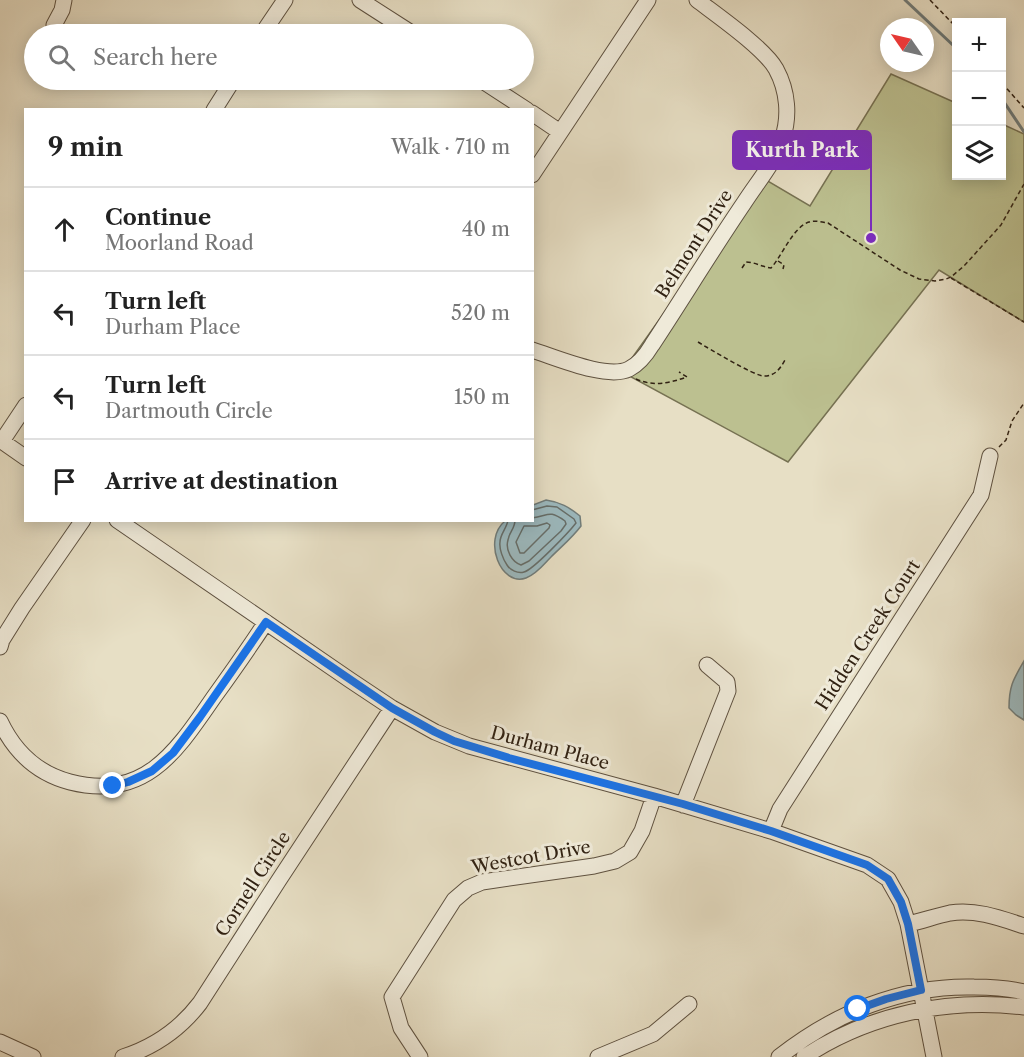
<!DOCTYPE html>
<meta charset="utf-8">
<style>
:root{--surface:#fff;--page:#f6f6f6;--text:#222;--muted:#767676;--line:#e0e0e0}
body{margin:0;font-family:"Libre Caslon Text",serif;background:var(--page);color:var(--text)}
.controls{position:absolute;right:18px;top:18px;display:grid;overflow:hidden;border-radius:0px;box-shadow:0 3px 15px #0003}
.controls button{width:54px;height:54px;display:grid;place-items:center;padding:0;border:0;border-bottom:2px solid var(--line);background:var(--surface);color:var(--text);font:30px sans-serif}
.compass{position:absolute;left:880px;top:18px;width:54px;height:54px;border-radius:50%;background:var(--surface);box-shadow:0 3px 15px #0003;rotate:304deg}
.stop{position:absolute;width:18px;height:18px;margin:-14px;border:4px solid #1a73e8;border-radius:50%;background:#fff}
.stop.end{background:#1a73e8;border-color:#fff;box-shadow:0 2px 6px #0008}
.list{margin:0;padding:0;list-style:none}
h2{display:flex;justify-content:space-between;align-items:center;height:78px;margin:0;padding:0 24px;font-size:26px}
h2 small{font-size:20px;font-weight:400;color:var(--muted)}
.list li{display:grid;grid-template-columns:39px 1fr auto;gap:18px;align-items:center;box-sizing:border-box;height:84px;padding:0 24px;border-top:2px solid var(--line)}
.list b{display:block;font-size:22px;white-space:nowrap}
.list p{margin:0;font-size:20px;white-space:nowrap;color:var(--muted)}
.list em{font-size:20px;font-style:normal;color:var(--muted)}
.icon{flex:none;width:33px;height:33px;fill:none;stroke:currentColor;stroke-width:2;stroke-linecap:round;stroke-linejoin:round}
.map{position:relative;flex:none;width:1024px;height:1057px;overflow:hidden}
.search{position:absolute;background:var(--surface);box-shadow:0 3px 15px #0003;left:24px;top:24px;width:510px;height:66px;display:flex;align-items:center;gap:15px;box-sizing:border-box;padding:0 21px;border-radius:33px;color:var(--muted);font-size:22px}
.panel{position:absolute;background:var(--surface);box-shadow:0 3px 15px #0003;left:24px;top:108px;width:510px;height:414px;border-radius:0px}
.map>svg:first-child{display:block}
.green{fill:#bcc090;stroke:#767152;stroke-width:1.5}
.water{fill:#9cbac0;stroke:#717d7b;stroke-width:1.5}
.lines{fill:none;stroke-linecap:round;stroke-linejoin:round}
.shore{stroke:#666e6a;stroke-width:1.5}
.stream{stroke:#717d7b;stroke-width:3}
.minor-casing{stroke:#5e5140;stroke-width:17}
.path{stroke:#312213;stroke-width:1.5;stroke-dasharray:4.5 3;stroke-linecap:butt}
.minor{stroke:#efead9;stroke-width:15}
.route{stroke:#1a73e8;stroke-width:8}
.labels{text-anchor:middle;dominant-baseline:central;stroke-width:6;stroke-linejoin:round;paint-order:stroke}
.street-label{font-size:18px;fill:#312213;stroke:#efead9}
.leader{fill:none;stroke:#7b2cbf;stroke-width:2}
.callout-dot{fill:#7b2cbf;stroke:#efead9;stroke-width:2}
.callout{fill:#7b2cbf;stroke:#7b2cbf;stroke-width:2}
.callout-label{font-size:20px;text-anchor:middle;font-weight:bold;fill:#fff}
</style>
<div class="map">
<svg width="1024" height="1057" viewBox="0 0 1024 1057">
<rect width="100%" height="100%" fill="#e7dfc5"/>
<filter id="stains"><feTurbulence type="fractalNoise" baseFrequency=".00333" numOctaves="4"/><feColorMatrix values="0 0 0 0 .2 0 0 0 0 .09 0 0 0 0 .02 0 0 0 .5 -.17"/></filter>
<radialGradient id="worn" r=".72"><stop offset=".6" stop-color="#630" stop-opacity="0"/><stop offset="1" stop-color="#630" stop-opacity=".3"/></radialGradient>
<path class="green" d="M 891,74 L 956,103 L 956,176 L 1002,176 L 1002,124 L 1024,134 L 1024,322 L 939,270 L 788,462 L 622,372 L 761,177 L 810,206 Z"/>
<path class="water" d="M 546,500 C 560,502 569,507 580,516 L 581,526 C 572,538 562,546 551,557 C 544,564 537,574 526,578 C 501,587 482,540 505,521 L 532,520 L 533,505 Z
M 1024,661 L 1024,720 L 1016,715 L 1009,708 C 1009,686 1013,680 1024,661 Z"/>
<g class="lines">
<path class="shore" d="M 508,520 C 507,528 500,534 500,542 C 499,549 503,559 507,565 C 510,570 518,574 524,572 C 533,570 569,532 576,523 L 574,519 L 557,507 L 547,506 L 532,510
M 515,520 C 515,529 509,532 508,540 C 505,550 512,562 521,565 L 529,561 L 561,531 L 566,524 L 565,521 C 548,509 549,516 532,518
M 547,523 L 550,525 L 549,528 L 524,553 L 520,553 L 516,542 L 524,526 L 537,526 Z"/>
<path class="stream" d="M 905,0 L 956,48
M 1002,99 L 1024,132"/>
<defs>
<path id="minor" d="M 360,0 L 413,34
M 54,25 L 62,10 L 64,0
M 262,34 L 285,0
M 481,80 L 527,110
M 214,110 L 233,80
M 532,113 L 560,132
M 532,175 L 648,0
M 532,350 C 555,357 607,380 629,369 C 639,364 646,355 652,345 C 683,298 712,250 744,203 C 756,184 775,162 782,140 C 790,117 788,91 776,69 C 764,48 718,16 697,0
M 0,440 L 26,458
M 2,441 L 26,405
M 117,520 L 350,680 L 392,708 L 435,732 L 469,746 L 654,796 L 771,831 L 867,865 L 888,879 L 901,902 L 908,924 L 934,1057
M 0,647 L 2,640 L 22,608 L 83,520
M 0,721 C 14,751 36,773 70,782 C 145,801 176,752 214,697 C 232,672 249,648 266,622
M 683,805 L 728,691 L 727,682 L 707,665
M 771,831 L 780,809 L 981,495 L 990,456
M 908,924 C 922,921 936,916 950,913 C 976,909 1000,918 1024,926
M 0,1042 L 33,1057
M 123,1057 C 154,1047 181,1028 200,1003 L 279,880 L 392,708
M 420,1057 L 401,1028 L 392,997 L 454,900 L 468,888 L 482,882 L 594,866 L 615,861 L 630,852 L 642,831 L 654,796
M 598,1057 L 653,1034 L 689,1004
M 779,1057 C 835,1013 902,985 974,987 C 990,987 1008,988 1024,992
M 804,1057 C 869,1014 947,998 1024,1007"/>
</defs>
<use href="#minor" class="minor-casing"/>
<path class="path" d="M 930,0 L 956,27
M 1002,83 L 1024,108
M 778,261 L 784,265 L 783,269
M 742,268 L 746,262 C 755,262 762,267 771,268 C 782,256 793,227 809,222 C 815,220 822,222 828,223 L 900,270 L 919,279 L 935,281 L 946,279 L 951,277 L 964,266 L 1001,225 L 1024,184
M 951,278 L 1024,322
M 698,342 C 708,348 756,377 764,376 C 775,376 780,369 785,360
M 636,379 C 654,387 669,383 687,377 L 679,372
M 999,447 L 1006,440 L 1012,421 L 1024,403"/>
<use href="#minor" class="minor"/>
</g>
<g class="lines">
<path class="route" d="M 113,786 L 128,782 L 152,771 L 173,753 L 200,717 L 266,622 L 392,708 L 435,732 L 454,741 L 509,758 L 683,804 L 771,831 L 867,865 L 888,879 L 901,902 L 908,924 L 921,990 L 886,999 L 858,1009"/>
</g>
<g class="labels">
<g class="street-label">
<text transform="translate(694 244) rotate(-57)">Belmont Drive</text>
<text transform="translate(868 635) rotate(-57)">Hidden Creek Court</text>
<text transform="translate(550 748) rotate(15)">Durham Place</text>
<text transform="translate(531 857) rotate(-10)">Westcot Drive</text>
<text transform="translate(253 884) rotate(-57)">Cornell Circle</text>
</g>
</g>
<path class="leader" d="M871 238L871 150"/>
<circle class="callout-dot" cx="871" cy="238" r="6"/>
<rect class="callout" x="733" y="131" width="138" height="38" rx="6"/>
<g class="callout-label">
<text x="802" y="157">Kurth Park</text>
</g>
<rect width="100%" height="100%" filter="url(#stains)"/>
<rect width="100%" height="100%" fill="url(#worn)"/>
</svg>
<div class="controls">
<button>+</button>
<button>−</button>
<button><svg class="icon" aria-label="layers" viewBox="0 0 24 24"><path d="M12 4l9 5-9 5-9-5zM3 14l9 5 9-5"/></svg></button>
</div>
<svg class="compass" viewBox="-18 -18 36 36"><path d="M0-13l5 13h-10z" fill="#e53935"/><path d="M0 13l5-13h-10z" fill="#767676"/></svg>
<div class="stop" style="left:858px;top:1009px"></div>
<div class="stop end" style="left:113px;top:786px"></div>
<div class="search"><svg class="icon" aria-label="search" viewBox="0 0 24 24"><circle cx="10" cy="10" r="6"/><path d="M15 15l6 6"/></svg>Search here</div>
<section class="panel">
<h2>9 min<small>Walk · 710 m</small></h2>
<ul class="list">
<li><svg class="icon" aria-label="ahead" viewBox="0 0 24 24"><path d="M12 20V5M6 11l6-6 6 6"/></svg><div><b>Continue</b><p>Moorland Road</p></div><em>40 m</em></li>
<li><svg class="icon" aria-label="left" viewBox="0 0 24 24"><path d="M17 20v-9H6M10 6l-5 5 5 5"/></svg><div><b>Turn left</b><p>Durham Place</p></div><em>520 m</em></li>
<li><svg class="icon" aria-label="left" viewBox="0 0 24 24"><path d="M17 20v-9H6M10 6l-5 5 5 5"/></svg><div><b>Turn left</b><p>Dartmouth Circle</p></div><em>150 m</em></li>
<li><svg class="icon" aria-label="arrive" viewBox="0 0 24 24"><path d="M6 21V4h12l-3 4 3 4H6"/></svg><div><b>Arrive at destination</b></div></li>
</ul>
</section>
</div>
